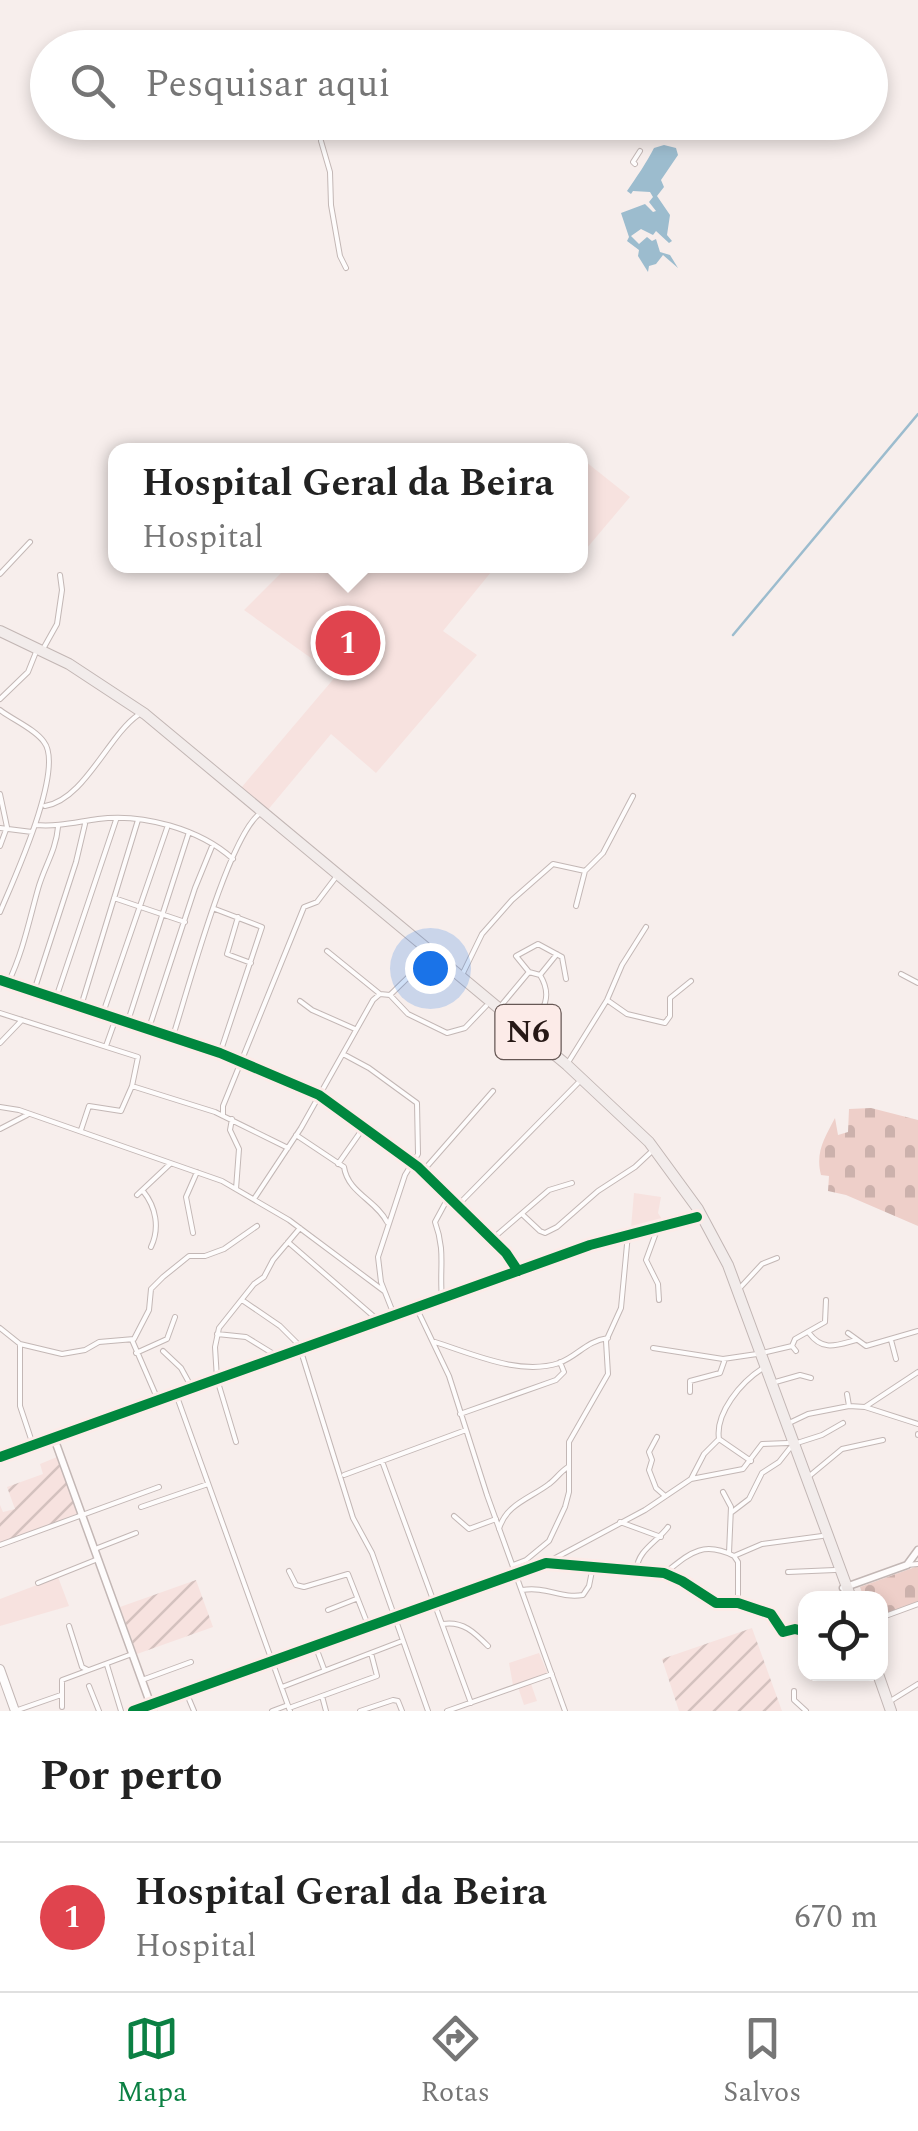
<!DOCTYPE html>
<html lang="pt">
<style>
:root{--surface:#fff;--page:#f6f6f6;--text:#222;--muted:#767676;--line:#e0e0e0;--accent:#0b8043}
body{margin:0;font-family:Spectral,serif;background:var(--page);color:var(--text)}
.controls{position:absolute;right:30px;bottom:30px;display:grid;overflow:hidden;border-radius:20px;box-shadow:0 5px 15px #0003}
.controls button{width:90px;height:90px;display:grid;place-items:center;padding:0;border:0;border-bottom:2px solid var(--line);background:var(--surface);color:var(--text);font:50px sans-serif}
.you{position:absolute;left:430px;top:968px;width:35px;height:35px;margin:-25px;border:8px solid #fff;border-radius:50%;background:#1a73e8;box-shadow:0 0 0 15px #1a73e833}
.badge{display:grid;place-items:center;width:65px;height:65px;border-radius:50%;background:var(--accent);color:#fff;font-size:32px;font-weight:700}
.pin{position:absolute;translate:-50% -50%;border:5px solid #fff;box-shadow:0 2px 10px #0006}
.popup{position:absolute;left:108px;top:443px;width:480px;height:130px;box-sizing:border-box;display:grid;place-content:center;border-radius:20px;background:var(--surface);filter:drop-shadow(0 2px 8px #0005);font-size:32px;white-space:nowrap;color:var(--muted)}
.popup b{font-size:38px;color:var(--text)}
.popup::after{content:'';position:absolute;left:50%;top:100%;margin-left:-20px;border:20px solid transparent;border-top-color:var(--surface)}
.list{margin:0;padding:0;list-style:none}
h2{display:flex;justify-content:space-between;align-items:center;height:130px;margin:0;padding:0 40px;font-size:42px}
h2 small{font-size:32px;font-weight:400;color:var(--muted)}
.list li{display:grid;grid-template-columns:65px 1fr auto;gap:30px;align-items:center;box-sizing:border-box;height:150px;padding:0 40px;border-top:2px solid var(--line)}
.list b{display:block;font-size:38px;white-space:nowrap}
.list p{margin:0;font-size:32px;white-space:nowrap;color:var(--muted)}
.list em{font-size:32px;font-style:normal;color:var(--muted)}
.icon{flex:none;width:55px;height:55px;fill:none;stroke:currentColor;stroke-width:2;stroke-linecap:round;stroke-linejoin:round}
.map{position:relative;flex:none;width:918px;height:1711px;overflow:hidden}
.search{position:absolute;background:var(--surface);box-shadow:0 5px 15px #0003;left:30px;right:30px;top:30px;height:110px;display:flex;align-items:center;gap:25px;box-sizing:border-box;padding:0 35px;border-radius:55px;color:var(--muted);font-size:38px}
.sheet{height:280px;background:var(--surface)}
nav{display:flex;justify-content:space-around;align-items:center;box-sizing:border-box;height:140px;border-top:2px solid var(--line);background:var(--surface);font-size:28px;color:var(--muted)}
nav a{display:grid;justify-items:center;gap:5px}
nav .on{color:var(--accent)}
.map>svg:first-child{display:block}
.built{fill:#f7e2df}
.industrial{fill:url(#industrial-furrows)}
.cemetery{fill:url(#cemetery-stones)}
.water{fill:#9cbcce}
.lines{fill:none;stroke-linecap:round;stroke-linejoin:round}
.stream{stroke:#9cbcce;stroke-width:2.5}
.minor-casing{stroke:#c3b7b5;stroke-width:6}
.tertiary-casing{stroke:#c3b7b5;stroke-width:9}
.secondary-casing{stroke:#c3b7b5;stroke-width:10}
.trunk-casing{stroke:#c2b6b4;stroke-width:12}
.minor{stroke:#fefcfc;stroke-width:4}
.tertiary{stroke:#fefcfc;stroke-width:6}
.secondary{stroke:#fefcfc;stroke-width:8}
.trunk{stroke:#f2eceb;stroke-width:10}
.cycleway-casing{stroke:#fcebe8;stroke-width:16}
.cycleway{stroke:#00873e;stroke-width:10}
.labels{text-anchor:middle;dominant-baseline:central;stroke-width:10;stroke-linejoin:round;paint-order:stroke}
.shield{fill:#fcebe8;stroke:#665754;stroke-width:2.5}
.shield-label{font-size:32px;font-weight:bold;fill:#261815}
</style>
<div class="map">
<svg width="918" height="1711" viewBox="0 0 918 1711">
<defs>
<pattern id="industrial-furrows" width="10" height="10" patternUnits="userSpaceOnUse" patternTransform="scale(2.5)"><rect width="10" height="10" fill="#f7e2df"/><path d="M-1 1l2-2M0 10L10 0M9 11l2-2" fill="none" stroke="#d4c1be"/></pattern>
<pattern id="cemetery-stones" width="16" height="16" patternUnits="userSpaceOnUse" patternTransform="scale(2.5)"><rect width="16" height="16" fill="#eecfc9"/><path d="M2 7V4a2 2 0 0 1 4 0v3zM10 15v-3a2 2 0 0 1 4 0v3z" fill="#ccb1ac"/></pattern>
</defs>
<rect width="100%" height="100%" fill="#f7eeec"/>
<path class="built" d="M 581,458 L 630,497 L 581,555 Z
M 288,566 L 496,566 L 443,631 L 477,655 L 376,773 L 331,734 L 267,811 L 241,788 L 336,676 L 244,610 Z
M 634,1193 L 661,1197 L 658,1213 L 665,1224 L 639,1230 L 631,1228 Z
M 58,1577 L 69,1606 L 0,1626 L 0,1599 Z
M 539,1653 L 548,1674 L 530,1681 L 537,1701 L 524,1705 L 517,1684 L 513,1685 L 509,1663 Z"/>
<path class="industrial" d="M 57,1457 L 80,1513 L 0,1543 L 0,1505 L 3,1512 L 15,1509 L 7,1487 L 43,1474 L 40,1464 Z
M 196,1580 L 213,1627 L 137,1654 L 120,1607 Z
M 752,1628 L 782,1711 L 679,1711 L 662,1659 Z"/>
<path class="cemetery" d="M 871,1108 L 918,1120 L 918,1226 L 846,1195 L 828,1191 L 829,1176 L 821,1175 C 815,1152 825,1137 835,1118 L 838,1135 L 848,1132 L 849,1109 Z
M 918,1566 L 918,1603 L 881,1617 L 880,1598 L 864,1598 L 860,1587 Z"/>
<path class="water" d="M 664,145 L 676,148 L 678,155 L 661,180 L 664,187 L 657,196 L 670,215 L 667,235 L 672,241 L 669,243 L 656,231 L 653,235 L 641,229 L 631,236 L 639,244 L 647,237 L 652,241 L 656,239 L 660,252 L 670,255 L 678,268 L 663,255 L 656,264 L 649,266 L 648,272 L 638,256 L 639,250 L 627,241 L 629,237 L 621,213 L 645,204 L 653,212 L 656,211 L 649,202 L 653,197 L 650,192 L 633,191 L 631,194 L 627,191 C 636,178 647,162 654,148 Z"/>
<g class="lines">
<path class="stream" d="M 733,635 L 918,414"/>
<defs>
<path id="minor" d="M 321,141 L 330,172 L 331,205 L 340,256 L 346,268
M 635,164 L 633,162 L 640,151
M 0,574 L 30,542
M 43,649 L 57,624 L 62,590 L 60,575
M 0,699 L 28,672 L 36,652
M 0,710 C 13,720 35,729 44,742 C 65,769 13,881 0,912
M 0,794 L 7,827 L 0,846
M 45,806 C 84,800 108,736 138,715
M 35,825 C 58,827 76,822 98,819 C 142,813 200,829 233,859
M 0,828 L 32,832
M 114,898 L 185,922
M 576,906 L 585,871 L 603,853 L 633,796
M 215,909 L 262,927 L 220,1053
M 238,917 L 227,954 L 251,963
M 327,951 L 380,994
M 529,972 L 516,956 L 538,944 L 562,957 L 566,979
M 463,973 L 482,934 L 512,900 L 553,864 L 585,871
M 901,974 L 918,983
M 0,980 L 220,1053 L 319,1095 L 404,1154 L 506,1253 L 517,1270
M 8,983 C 23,952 29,921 38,889 C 44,867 56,851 58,827
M 34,991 L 76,862 L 85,824
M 390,995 L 408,1014 L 447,1033 L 465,1028 L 486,1006
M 56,998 L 116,820
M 607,1000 L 627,1014 L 665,1023 L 670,1016 L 670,998 L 691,981
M 300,1001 L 312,1010 L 355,1029
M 81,1006 L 138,820
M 499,1008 L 529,972 L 540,975 L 557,954
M 0,1013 L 138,1057 L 132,1086
M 103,1013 L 167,828
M 128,1021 L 189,832
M 529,1027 C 544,1011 553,996 540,975
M 149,1028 L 195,888 L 213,844
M 173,1036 C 188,990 227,841 259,814
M 0,1043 L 22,1020
M 106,1046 L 116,1018
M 343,1054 L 369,1068 L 417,1103 L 418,1154 L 405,1175 L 378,1257 L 381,1282 L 394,1315
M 569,1061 L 607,1000 L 622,965 L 646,927
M 0,1107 L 19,1110 L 222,1181 L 289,1220 L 384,1291
M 223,1116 L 223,1106 L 304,907 L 317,902 L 336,877
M 232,1119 L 230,1130 L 239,1149 L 236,1189
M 0,1129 L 27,1115
M 81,1130 L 89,1106 L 121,1111 L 132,1086 L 215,1112 L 288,1148
M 296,1135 L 344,1167 C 348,1193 376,1200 387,1222
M 338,1164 L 364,1127
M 423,1171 L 493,1091
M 143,1191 C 156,1207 160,1228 151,1247
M 137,1195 L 170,1164
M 254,1199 L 301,1128 L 373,1000 L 380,994 L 390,995 L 429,957
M 458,1205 L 579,1082
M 523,1215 L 540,1231 L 545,1233 L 557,1227 L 598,1191 L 635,1167 L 651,1152
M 657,1230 L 646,1260 L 658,1284 L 659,1300
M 193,1233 L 186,1197 L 197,1172
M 491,1240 L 549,1190 L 572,1183
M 288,1242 L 379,1321
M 738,1290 L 762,1264 L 777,1258
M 442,1298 C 439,1269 446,1252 435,1222 L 448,1198
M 242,1300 L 280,1326 L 299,1345 L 353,1518 L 372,1553 L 428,1711
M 416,1307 L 449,1376 L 487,1495 L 565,1711
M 0,1328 L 20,1344 L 20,1406 L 33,1445
M 809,1333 C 823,1352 837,1345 856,1340
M 848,1333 L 866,1346 L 918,1331
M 217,1334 L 246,1337 L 277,1356
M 132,1340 L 158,1400
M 891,1340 L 896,1359
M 435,1342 C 473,1354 520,1376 559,1363 C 578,1356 586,1341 608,1338
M 20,1344 L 62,1354 L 85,1350 L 99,1342 L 134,1339 L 149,1310 L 151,1289 L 163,1277 L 189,1256 L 205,1256 L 224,1249 L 257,1226
M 792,1346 L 795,1339 L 825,1322 L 826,1300
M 653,1348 L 723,1359 L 757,1354
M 163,1351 L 181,1368 L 192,1388
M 136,1353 L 167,1339 L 175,1317
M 762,1353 L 792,1346 L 796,1351
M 772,1383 L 800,1375 L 811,1378
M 690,1392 L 690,1381 L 720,1373 L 725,1359
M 176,1394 L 290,1711
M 847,1394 L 849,1406 L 865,1407 L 918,1372
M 865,1407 L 918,1424
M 460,1414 L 556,1380 L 564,1372 L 560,1362
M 787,1424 L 808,1414 L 849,1406
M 918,1435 L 918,1434
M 657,1437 L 649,1452 L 652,1460 L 649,1470 L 656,1488 L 664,1495
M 719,1439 L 751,1461
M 236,1442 L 217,1379 L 215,1347 L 219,1328 L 254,1284 L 264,1277 L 273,1260 L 300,1228
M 794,1444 L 822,1435 L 843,1423
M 382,1461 L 471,1703
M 344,1475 L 466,1430
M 807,1478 L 842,1449 L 883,1440
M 691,1479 L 704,1454 L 719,1439 C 715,1413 741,1382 763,1368
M 723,1492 L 731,1507 L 729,1553
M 141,1507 L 208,1484
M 732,1512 L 749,1499 L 762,1473 L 779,1462 L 790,1448
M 454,1516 L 469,1529 L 496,1519
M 620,1522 L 661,1537
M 499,1529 C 506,1504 531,1498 549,1484 C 556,1479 560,1472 568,1467
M 0,1545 L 159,1487
M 95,1549 L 136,1533
M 734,1556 L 738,1562 L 738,1603
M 546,1563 L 645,1510 L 691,1479 L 743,1469 L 762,1444 L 788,1443
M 513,1565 L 526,1560 L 549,1541 L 565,1507 L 569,1492 L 569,1442 L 608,1374 L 606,1341 L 621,1308 L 628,1234
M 907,1565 L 918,1564
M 637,1569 C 637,1551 658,1541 668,1527
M 289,1571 L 296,1585 L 304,1587 L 348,1574 L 368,1625
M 788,1572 L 835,1570
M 665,1573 C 689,1554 702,1540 734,1556 L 762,1544 L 822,1536
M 38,1583 L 98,1559
M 522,1590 C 547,1586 561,1599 583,1595 L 589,1586 L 593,1566
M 328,1610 L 356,1599
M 880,1618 L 918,1604
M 443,1624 C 463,1621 474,1632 488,1646
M 69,1626 L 82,1667 L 88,1670
M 315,1645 L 324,1669
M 107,1665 L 121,1711
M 142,1680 L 191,1662
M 89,1686 L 99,1711
M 282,1687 L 402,1641
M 794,1691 L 794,1700 L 806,1711
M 186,1692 L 194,1711
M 322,1696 L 326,1711
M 892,1700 L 918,1684
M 62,1707 L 62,1680 L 132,1654
M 289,1708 L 377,1676 L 371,1653
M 15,1711 L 61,1695
M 133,1711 L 546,1563 L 664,1573 L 682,1581 L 716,1603 L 738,1603 L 771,1614 L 783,1632 L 795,1629 L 806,1632
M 272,1711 L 288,1705
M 360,1711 L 393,1700 L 398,1701 L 402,1711
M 447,1711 L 552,1674"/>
<path id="tertiary" d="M 54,1438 L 153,1711
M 0,1457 L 590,1245 L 697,1217
M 843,1588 L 907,1565 L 918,1550"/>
<path id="secondary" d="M 0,1669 L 15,1711"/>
<path id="trunk" d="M 0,631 L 69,664 L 145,714 L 567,1065 L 649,1142 L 698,1209 L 728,1265 L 851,1598
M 878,1674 L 891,1711"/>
</defs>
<use href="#minor" class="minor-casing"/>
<use href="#tertiary" class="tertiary-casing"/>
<use href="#secondary" class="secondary-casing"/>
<use href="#trunk" class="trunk-casing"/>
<use href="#minor" class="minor"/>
<use href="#tertiary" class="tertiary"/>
<use href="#secondary" class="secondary"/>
<use href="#trunk" class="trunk"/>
<defs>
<path id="cycleway" d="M 0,980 L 220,1053 L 319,1095 L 418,1167 L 506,1253 L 518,1271
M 0,1457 L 590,1245 L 697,1217
M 133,1711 L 546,1563 L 664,1573 L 682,1581 L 716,1603 L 738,1603 L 771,1614 L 783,1632 L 795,1629 L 806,1632"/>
</defs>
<use href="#cycleway" class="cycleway-casing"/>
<use href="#cycleway" class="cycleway"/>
</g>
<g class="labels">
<rect class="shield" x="495.5" y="1005" width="65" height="54" rx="8"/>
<g class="shield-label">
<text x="528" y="1032">N6</text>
</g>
</g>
</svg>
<div class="controls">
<button><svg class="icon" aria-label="locate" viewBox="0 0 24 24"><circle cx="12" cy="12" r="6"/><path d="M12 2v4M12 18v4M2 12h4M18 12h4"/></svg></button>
</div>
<div class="you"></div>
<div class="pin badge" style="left:348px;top:643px;background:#e0444e">1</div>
<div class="popup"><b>Hospital Geral da Beira</b>Hospital</div>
<div class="search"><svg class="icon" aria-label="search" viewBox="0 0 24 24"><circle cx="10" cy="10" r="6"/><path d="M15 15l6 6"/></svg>Pesquisar aqui</div>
</div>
<section class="sheet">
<h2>Por perto<small></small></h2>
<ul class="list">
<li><span class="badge" style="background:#e0444e">1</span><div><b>Hospital Geral da Beira</b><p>Hospital</p></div><em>670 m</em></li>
</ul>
</section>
<nav>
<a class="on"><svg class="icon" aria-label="map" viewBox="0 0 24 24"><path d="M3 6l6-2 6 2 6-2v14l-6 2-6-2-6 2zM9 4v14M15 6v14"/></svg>Mapa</a>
<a><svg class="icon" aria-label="directions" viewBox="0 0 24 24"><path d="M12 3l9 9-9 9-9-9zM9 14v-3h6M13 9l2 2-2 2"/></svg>Rotas</a>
<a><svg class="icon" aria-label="saved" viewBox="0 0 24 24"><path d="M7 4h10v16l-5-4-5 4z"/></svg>Salvos</a>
</nav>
